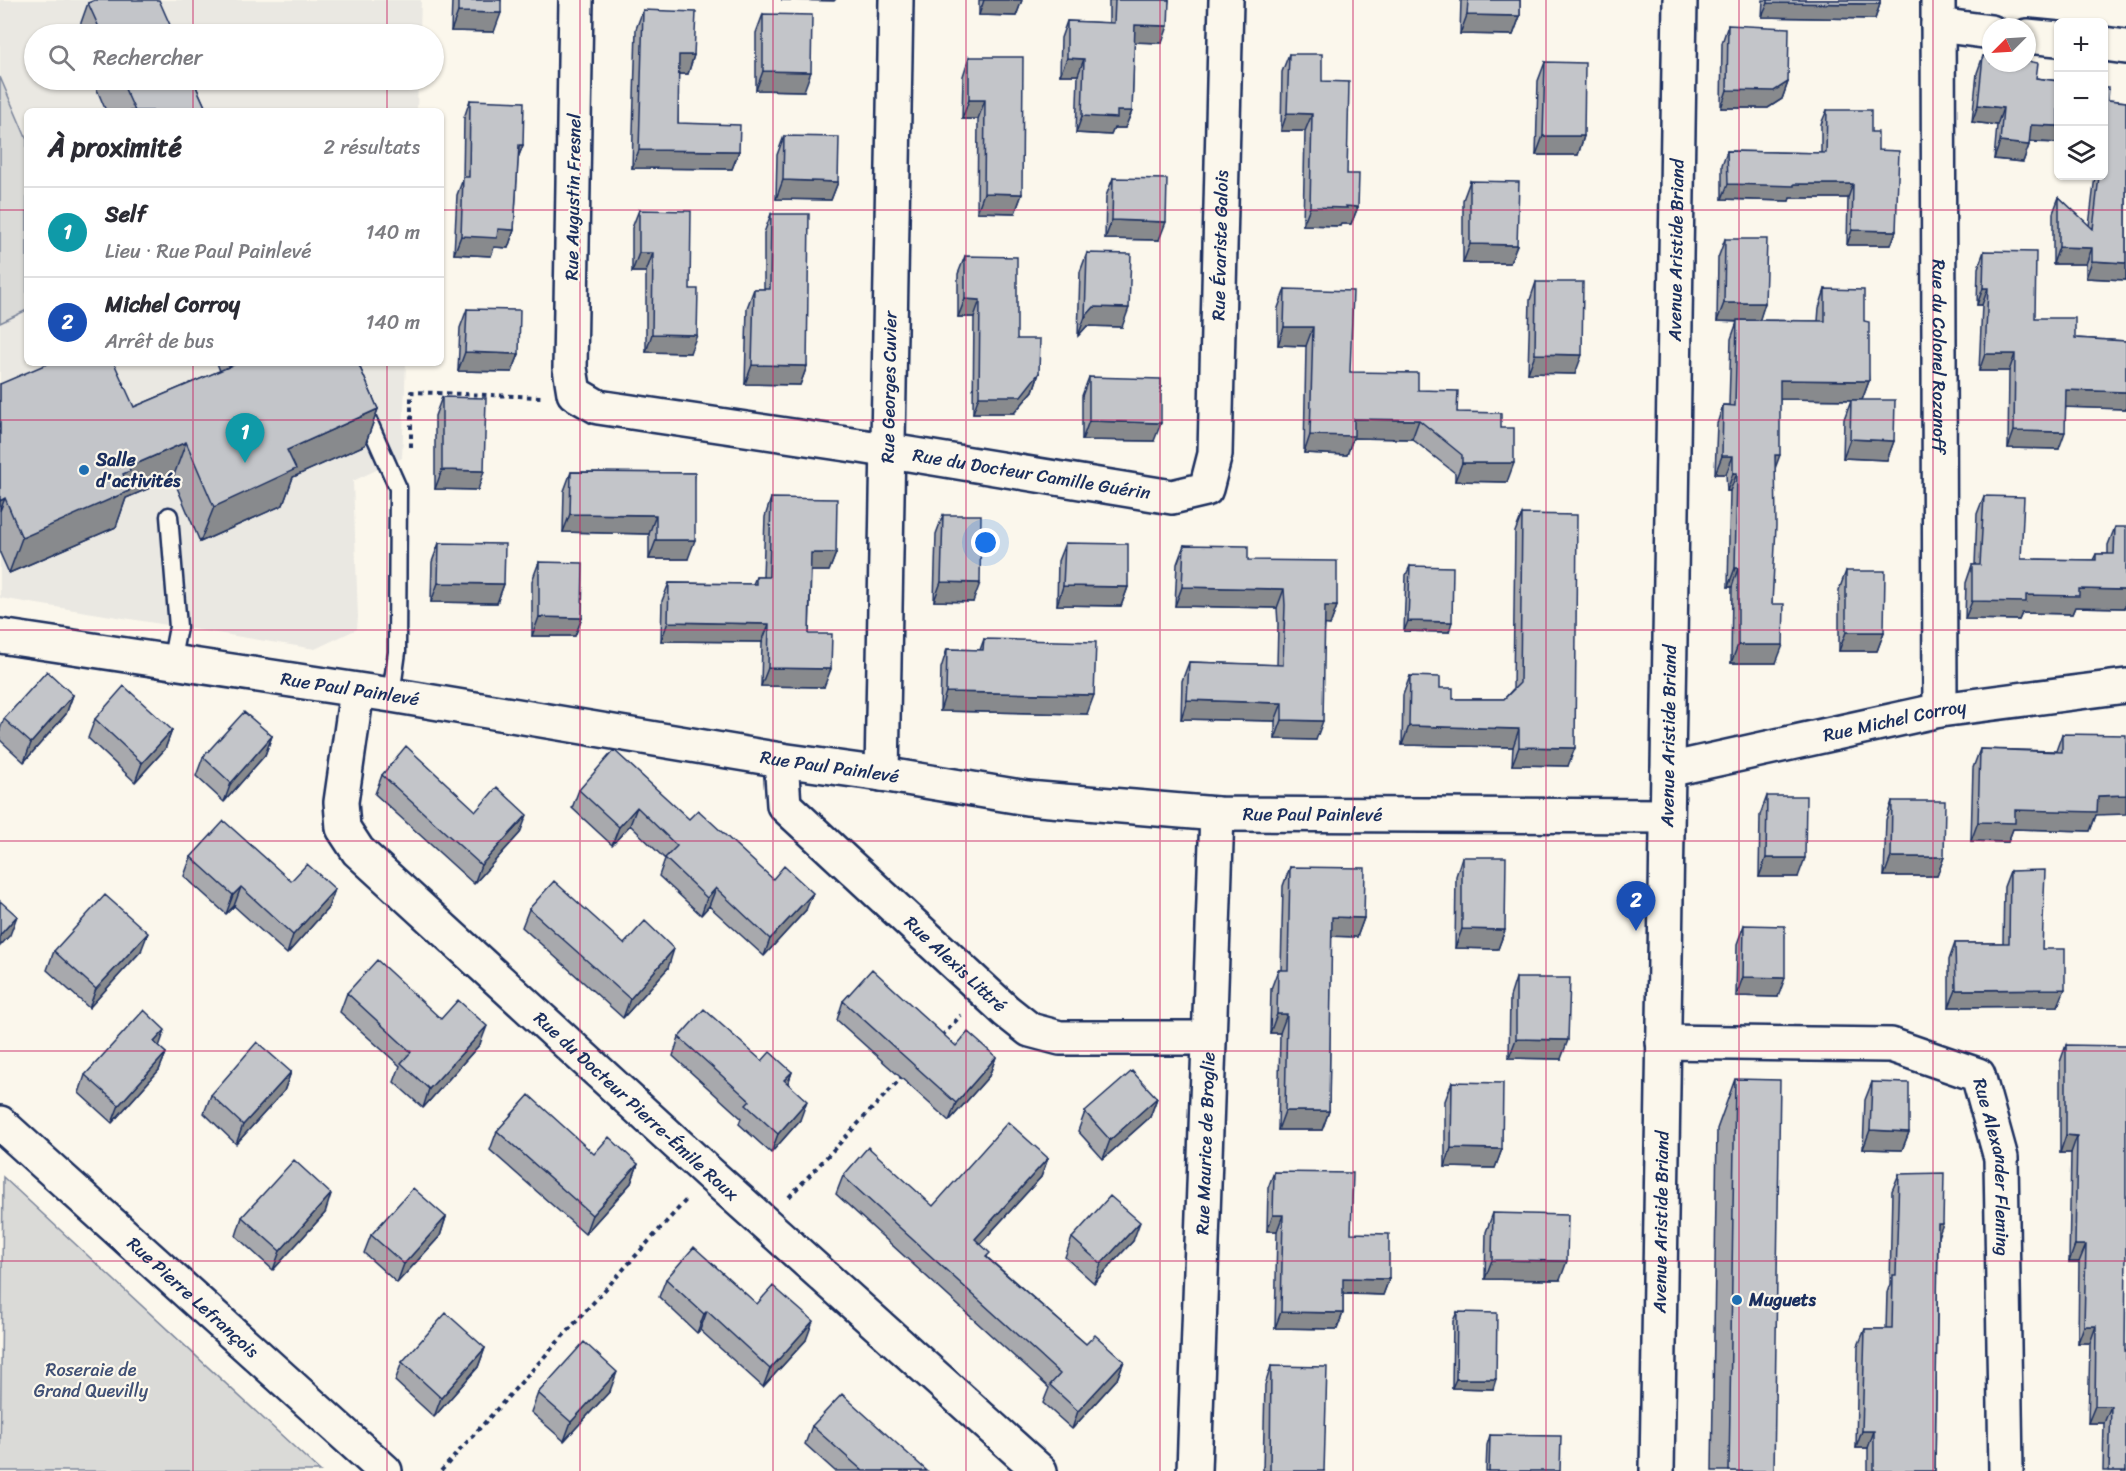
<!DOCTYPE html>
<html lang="fr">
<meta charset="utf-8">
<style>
:root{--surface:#fff;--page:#f2f2f3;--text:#2b2b33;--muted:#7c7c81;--line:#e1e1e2;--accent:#1f6fb2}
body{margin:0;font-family:Sriracha,sans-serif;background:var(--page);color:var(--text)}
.controls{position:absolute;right:18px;top:18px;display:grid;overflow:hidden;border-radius:9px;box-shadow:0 2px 4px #0004}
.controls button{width:54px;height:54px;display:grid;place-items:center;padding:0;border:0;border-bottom:2px solid var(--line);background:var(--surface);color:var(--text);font:30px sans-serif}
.compass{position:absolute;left:1982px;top:18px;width:54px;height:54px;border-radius:50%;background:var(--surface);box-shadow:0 2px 4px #0004;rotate:246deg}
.you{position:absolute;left:986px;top:543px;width:21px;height:21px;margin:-15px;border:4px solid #fff;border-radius:50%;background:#1a73e8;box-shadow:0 0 0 9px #1a73e833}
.badge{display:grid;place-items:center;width:39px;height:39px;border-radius:50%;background:var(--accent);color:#fff;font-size:20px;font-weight:700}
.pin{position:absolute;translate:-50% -50px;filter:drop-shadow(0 2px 3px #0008)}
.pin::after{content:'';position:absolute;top:32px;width:21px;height:18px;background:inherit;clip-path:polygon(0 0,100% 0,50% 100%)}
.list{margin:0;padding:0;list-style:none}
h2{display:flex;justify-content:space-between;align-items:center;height:78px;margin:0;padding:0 24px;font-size:26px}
h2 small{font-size:20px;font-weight:400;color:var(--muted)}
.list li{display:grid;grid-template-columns:39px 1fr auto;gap:18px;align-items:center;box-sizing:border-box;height:90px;padding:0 24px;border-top:2px solid var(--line)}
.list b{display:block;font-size:22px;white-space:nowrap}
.list p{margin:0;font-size:20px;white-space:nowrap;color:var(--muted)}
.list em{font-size:20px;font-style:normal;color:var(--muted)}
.icon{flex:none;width:33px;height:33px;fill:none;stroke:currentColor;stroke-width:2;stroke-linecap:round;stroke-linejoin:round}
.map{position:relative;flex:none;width:2126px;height:1471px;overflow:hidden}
.search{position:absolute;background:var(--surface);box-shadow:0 2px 4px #0004;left:24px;top:24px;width:420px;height:66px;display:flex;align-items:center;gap:15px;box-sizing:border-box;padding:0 21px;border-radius:33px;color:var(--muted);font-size:22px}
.panel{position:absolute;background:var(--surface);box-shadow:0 2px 4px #0004;left:24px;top:108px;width:420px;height:258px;border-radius:9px}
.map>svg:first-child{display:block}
.built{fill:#eae8e2}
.green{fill:#dadad7;stroke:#7a849a;stroke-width:1.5}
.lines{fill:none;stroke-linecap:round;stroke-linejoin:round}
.service-casing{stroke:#1b2f5e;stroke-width:21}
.minor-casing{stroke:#1b2f5e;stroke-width:38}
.tertiary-casing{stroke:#1b2f5e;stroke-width:38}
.path{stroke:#1b2f5e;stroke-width:4;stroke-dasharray:4.5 4.5;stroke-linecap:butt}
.service{stroke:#fbf7ec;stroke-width:16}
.minor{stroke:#fbf7ec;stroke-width:33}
.tertiary{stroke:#fbf7ec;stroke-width:33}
.wall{fill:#a8a9ad;stroke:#1b2f5e;stroke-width:1.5}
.shaded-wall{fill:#888a8d;stroke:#1b2f5e;stroke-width:1.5}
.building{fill:#c3c5c9;stroke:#1b2f5e;stroke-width:1.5}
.grid{fill:none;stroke:#c2185b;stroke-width:1.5;stroke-opacity:0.55}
.poi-dot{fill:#1f6fb2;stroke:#fbf7ec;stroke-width:2}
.labels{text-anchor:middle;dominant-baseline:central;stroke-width:4.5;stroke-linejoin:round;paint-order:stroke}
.street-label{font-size:18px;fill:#1b2f5e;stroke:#fbf7ec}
.poi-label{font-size:18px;font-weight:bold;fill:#1b2f5e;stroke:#fbf7ec;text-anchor:start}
.park-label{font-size:18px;fill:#415176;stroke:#fbf7ec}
</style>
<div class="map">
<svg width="2126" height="1471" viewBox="0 0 2126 1471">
<rect width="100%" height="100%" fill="#fbf7ec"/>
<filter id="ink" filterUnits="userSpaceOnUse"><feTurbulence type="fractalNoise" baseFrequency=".0167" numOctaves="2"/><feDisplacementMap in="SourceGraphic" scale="12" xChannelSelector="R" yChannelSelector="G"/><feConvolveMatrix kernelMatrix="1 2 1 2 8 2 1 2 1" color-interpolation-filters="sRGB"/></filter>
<g filter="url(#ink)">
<path class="built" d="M 0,0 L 421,0 L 420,34 L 34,34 L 34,80 L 418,80 L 417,111 L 27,111 L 27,363 L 406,363 L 402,458 L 353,481 L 358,617 L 357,629 L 315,649 L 0,598 Z"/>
<path class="green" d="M 0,77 L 27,140 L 27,310 L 0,323 Z
M 3,1177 L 320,1471 L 0,1471 Z"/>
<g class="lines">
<defs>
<path id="service" d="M 362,407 L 398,488 L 397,652 L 391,695
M 169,516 L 178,627 L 171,663"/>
<g id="minor">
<path id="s1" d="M 576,0 L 570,368 L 574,393 L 598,407 L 860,446 L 1172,497 L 1206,489 L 1215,454 L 1226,0"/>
<path id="s2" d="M 1938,0 L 1940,710"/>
<path d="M 1938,25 L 1991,32"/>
<path d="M 2027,36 L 2058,39"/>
<path d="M 2104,44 L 2126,47"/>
<path id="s3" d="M 0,636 L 391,695 L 781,760 L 882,774 L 1027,798 L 1217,814 L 1667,816"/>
<path id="s4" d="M 357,691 L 341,802 L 343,828 L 358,851 L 710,1174 L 1040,1471"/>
<path id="s5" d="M 781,760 L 784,805 L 1006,1011 L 1030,1030 L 1060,1038 L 1209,1038"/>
<path id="s6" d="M 1668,770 L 1940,710 L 2126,686"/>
<path id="s7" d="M 882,774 L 896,0"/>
<path id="s8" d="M 1663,1042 L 1891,1045 L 1978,1075 L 2001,1158 L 2006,1471"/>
<path id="s9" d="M 1194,1471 L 1217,814"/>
<path id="s10" d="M 1657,1471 L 1680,0"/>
</g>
<g id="tertiary">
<path id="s11" d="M 0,1123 L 385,1471"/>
</g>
</defs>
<use href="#service" class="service-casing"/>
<use href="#minor" class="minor-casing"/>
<use href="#tertiary" class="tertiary-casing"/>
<path class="path" d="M 411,447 L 411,392 L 541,397
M 942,1036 L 961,1015
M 789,1197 L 903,1076
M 441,1471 L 687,1199"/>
<use href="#service" class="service"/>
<use href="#minor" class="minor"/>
<use href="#tertiary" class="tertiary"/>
</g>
<path class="wall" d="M 452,0 L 501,0 L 494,32 L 451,31 Z
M 979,0 L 1022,0 L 1016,16 L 979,15 Z
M 1109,0 L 1169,0 L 1162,43 L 1134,42 L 1132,111 L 1125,128 L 1114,128 L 1111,135 L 1076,133 L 1078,75 L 1060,75 L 1061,38 L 1067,21 L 1109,23 Z
M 1461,0 L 1520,0 L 1520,16 L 1513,35 L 1460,34 Z
M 1763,0 L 1880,0 L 1880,4 L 1875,19 L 1762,17 Z
M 88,3 L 174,34 L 77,34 Z
M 643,10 L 694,55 L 688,74 L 678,74 L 678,123 L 739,151 L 732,169 L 632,168 L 636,29 Z
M 763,14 L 804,91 L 756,90 L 756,33 Z
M 1728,25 L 1788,82 L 1782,99 L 1768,108 L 1721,108 L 1722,43 Z
M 1289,54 L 1322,81 L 1347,174 L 1358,207 L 1351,224 L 1341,224 L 1340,226 L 1303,225 L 1305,131 L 1281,131 L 1282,72 Z
M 1983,56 L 2036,78 L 2058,81 L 2058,143 L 2029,142 L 2029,145 L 2023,162 L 1994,159 L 1997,125 L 1972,122 L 1977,73 Z
M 969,57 L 1022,194 L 1015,213 L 977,212 L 978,119 L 962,119 L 963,76 Z
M 1545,62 L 1584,136 L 1578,155 L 1536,155 L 1538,81 Z
M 93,80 L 193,80 L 207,111 L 106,111 Z
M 2103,87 L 2108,100 L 2126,102 L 2126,280 L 2086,278 L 2086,264 L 2053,264 L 2053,213 L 2059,197 L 2089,226 L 2095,176 L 2103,176 Z
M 470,100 L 523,145 L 518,158 L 514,230 L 508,248 L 494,247 L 491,256 L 454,254 L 457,195 L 463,179 L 464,118 Z
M 1827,110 L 1871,132 L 1878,150 L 1896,231 L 1891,245 L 1847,245 L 1848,198 L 1790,198 L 1789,201 L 1722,199 L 1722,165 L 1727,151 L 1821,153 L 1821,124 Z
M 784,136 L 838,182 L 831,200 L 776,199 L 777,155 Z
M 1113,178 L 1159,240 L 1105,239 L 1106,196 Z
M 1470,181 L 1510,263 L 1463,263 L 1463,200 Z
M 639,210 L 690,289 L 690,353 L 646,352 L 646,272 L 632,272 L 632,228 Z
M 771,214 L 807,366 L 800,385 L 745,384 L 747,308 L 754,289 L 764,289 L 764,233 Z
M 1725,239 L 1765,303 L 1759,320 L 1818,321 L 1819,308 L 1825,289 L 1864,321 L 1869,381 L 1862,400 L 1780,399 L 1775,468 L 1772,604 L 1776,663 L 1731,663 L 1732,587 L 1728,587 L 1730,491 L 1727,491 L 1726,474 L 1715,474 L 1717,424 L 1723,405 L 1729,405 L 1731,339 L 1737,322 L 1717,321 L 1718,258 Z
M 1984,251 L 2035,318 L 2075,338 L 2126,341 L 2126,409 L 2066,407 L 2059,449 L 2008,448 L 2009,371 L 1979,371 L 1982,305 L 1977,305 L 1978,268 Z
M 1087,253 L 1122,327 L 1087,326 L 1078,336 L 1080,272 Z
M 965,256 L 1039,373 L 1033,391 L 1014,413 L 973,413 L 974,317 L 958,317 L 958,274 Z
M 1536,282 L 1575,374 L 1528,373 L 1530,300 Z
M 1285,289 L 1350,372 L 1418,390 L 1457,412 L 1501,428 L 1507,482 L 1455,481 L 1455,473 L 1412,439 L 1353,438 L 1347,455 L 1304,453 L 1306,346 L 1278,345 L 1278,308 Z
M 467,309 L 519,354 L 512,372 L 458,371 L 460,328 Z
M 217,363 L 358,363 L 378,409 L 365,445 L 293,477 L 283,505 L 200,542 L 173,478 L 126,498 L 116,527 L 9,573 L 0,553 L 0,384 L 134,407 L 220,371 Z
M 1089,377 L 1154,441 L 1082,440 L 1082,396 Z
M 442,397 L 478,490 L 435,489 L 435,416 Z
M 1851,400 L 1894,441 L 1887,460 L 1843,458 L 1844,419 Z
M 571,472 L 695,473 L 688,559 L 649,559 L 649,534 L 563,532 L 564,491 Z
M 1984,496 L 2021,559 L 2093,560 L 2096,554 L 2108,554 L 2108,545 L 2115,527 L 2125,608 L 2075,607 L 2072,614 L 2022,613 L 2019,620 L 1965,619 L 1966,583 L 1972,565 L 1975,565 L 1977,514 Z
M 771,498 L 836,553 L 829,571 L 811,571 L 809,634 L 824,687 L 761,686 L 762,642 L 661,641 L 662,601 L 669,583 L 753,584 L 756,577 L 763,577 L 765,517 Z
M 1522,514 L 1568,766 L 1512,765 L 1513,747 L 1402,745 L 1403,695 L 1410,676 L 1440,688 L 1453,699 L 1504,699 L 1513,689 L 1515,532 Z
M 943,515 L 973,602 L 934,601 L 936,534 Z
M 439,543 L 504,584 L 497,603 L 431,602 L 432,562 Z
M 1065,543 L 1128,587 L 1121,606 L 1057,605 L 1058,561 Z
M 1184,545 L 1248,560 L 1337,606 L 1330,625 L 1325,624 L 1316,740 L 1275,739 L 1275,721 L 1181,719 L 1182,681 L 1189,662 L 1277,665 L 1278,624 L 1277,608 L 1175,606 L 1177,564 Z
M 539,562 L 582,618 L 575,636 L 532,636 L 532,581 Z
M 1410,566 L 1449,632 L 1404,631 L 1406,575 Z
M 1846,571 L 1884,632 L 1877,651 L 1839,651 L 1839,590 Z
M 984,639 L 1087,714 L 940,711 L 941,668 L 947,649 L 980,650 Z
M 73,695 L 66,714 L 24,762 L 0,740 L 0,729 L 4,719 Z
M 95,719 L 172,730 L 165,749 L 135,782 L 88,738 Z
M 2062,734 L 2096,815 L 2090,831 L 2013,829 L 2008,842 L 1971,841 L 1973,768 L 1980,749 L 2056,751 Z
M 272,736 L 265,755 L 224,802 L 196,776 L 203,757 Z
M 382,775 L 476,811 L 520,833 L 474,884 L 375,794 Z
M 579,790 L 689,819 L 806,910 L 764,956 L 709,906 L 701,915 L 659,876 L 665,859 L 630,825 L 612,845 L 572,808 Z
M 1767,796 L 1798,877 L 1759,877 L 1760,815 Z
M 1892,801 L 1944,857 L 1937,876 L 1884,876 L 1886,820 Z
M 191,857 L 291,881 L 335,889 L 328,908 L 287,954 L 234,906 L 226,914 L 184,876 Z
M 1462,857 L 1505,930 L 1498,949 L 1455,948 L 1456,876 Z
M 1290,867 L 1364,918 L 1357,937 L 1331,936 L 1329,1111 L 1322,1130 L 1278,1130 L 1280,1033 L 1270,1033 L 1271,989 L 1278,970 L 1281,970 L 1283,886 Z
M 2010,871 L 2042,949 L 2058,1006 L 1949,1007 L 1949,960 L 1955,943 L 2003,943 L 2004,887 Z
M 529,909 L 624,944 L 668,968 L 623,1018 L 522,927 Z
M 1744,925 L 1778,997 L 1736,996 L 1737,944 Z
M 54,951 L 141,951 L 89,1008 L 47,970 Z
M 1516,978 L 1561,1059 L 1509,1058 L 1510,997 Z
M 347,993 L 480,1044 L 423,1108 L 394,1082 L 400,1066 L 340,1012 Z
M 843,1001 L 956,1046 L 996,1057 L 989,1076 L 949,1121 L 837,1020 Z
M 679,1037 L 762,1061 L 792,1072 L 788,1084 L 800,1120 L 771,1153 L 739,1124 L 741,1118 L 673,1056 Z
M 2066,1045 L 2125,1351 L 2126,1471 L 2103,1471 L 2104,1423 L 2088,1423 L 2090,1343 L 2078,1343 L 2079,1262 L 2069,1262 L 2071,1153 L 2060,1153 L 2060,1062 Z
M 159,1047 L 166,1053 L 159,1070 L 112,1123 L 79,1093 L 85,1075 Z
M 291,1072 L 284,1091 L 236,1144 L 204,1113 L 211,1095 Z
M 1735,1079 L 1774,1471 L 1712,1471 L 1717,1129 Z
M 1452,1082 L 1502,1149 L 1495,1168 L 1445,1167 L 1445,1101 Z
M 1872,1082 L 1909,1132 L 1902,1150 L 1863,1149 L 1865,1100 Z
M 1157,1098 L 1150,1117 L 1103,1159 L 1078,1131 L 1085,1112 Z
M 497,1131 L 594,1154 L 638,1164 L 631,1183 L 585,1234 L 490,1150 Z
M 1048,1158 L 1041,1177 L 980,1244 L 988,1258 L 1086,1344 L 1124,1361 L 1117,1379 L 1072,1429 L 1043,1403 L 1049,1388 L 836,1194 L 843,1176 L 933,1206 Z
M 1274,1172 L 1389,1279 L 1383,1295 L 1343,1294 L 1343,1313 L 1337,1329 L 1275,1328 L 1277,1231 L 1267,1231 L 1268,1188 Z
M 1899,1174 L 1938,1237 L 1935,1471 L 1868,1471 L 1868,1448 L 1856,1448 L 1858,1346 L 1865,1329 L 1886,1329 L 1887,1293 L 1890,1284 L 1892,1191 Z
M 325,1213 L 273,1270 L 236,1236 L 242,1217 Z
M 1493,1213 L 1560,1280 L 1485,1279 L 1486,1232 Z
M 446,1217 L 440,1236 L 397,1283 L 364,1253 L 371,1235 Z
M 1072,1238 L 1133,1241 L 1094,1283 L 1065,1257 Z
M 666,1279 L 757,1304 L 806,1340 L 763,1387 L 700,1330 L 697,1333 L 659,1297 Z
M 1457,1312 L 1493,1389 L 1452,1388 L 1453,1321 Z
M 485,1348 L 478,1367 L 434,1417 L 395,1381 L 402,1362 Z
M 1271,1366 L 1324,1471 L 1263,1471 L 1265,1385 Z
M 610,1391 L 564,1441 L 531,1412 L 538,1393 Z
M 812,1426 L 927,1471 L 835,1471 L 805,1444 Z
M 1490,1435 L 1560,1471 L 1486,1471 L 1487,1445 Z"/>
<path class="shaded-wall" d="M 781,0 L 835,0 L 834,1 Z
M 984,0 L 1022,0 L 1016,16 L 979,15 Z
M 1768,3 L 1880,4 L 1875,19 L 1762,17 Z
M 458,12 L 501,13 L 494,32 L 451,31 Z
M 1467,15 L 1520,16 L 1513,35 L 1460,34 Z
M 1135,25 L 1168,26 L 1162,43 L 1129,42 Z
M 679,55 L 694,55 L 688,74 L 672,74 Z
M 1067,58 L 1084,59 L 1078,75 L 1060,75 Z
M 763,71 L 811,72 L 804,91 L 756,90 Z
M 1788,82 L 1782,99 L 1768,108 L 1721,108 L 1727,90 Z
M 969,100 L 985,100 L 978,119 L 962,119 Z
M 1978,105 L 2003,108 L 1997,125 L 1972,122 Z
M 1117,111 L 1132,111 L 1125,128 L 1114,128 L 1111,135 L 1076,133 L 1082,116 Z
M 1287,113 L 1312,114 L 1305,131 L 1281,131 Z
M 2031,125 L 2058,126 L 2058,143 L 2025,141 Z
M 1543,136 L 1584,136 L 1578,155 L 1536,155 Z
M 2000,142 L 2029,145 L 2023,162 L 1994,159 Z
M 519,145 L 523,145 L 516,163 Z
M 639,150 L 739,151 L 732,169 L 632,168 Z
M 783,180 L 838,182 L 831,200 L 776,199 Z
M 1728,184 L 1853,184 L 1848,198 L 1790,198 L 1789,201 L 1722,199 Z
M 984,193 L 1022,194 L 1015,213 L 977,212 Z
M 1346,206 L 1358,207 L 1351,224 L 1341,224 L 1340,226 L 1303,225 L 1310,207 Z
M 1112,220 L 1166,222 L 1159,240 L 1105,239 Z
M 498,229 L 514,230 L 508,248 L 494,247 L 491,256 L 454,254 L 461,236 Z
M 1852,230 L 1896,231 L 1891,245 L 1847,245 Z
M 1470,244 L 1517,245 L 1510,263 L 1463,263 Z
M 2059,247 L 2092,248 L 2086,264 L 2053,264 Z
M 639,253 L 653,253 L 646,272 L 632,272 Z
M 2092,261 L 2126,263 L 2126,280 L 2086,278 Z
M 1983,288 L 1988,288 L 1982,305 L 1977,305 Z
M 965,299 L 980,300 L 974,317 L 958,317 Z
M 1724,303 L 1765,303 L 1759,322 L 1717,321 Z
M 1094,307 L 1129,308 L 1122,327 L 1087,326 L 1078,336 L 1085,317 Z
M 1284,327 L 1313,327 L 1306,346 L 1278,345 Z
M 652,334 L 697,335 L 690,353 L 646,352 Z
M 465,352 L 519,354 L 512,372 L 458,371 Z
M 1535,354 L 1582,355 L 1575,374 L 1528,373 Z
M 1985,354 L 2015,354 L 2009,371 L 1979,371 Z
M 752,365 L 807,366 L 800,385 L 745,384 Z
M 1039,373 L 1033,391 L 1014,413 L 973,413 L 979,396 Z
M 1780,380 L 1869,381 L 1862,400 L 1774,399 Z
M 2066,390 L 2126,392 L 2126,409 L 2060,407 Z
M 378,409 L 365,445 L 293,477 L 283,505 L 200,542 L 214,507 L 287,450 Z
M 1354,419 L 1419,420 L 1412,439 L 1353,438 L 1347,455 L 1304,453 L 1310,435 Z
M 1089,421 L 1161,423 L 1154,441 L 1082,440 Z
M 2014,431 L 2065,432 L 2059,449 L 2008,448 Z
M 1850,439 L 1894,441 L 1887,460 L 1843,458 Z
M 186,442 L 173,478 L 126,498 L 116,527 L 9,573 L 22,538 L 123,474 L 129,467 Z
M 1775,455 L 1780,455 L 1773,474 Z
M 1722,456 L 1733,456 L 1726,474 L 1715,474 Z
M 1462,463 L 1514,463 L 1507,482 L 1455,481 Z
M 442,470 L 484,471 L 478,490 L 435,489 Z
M 1733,473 L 1737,473 L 1730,491 L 1727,491 Z
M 5,498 L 0,511 L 0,501 Z
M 570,514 L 656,515 L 649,534 L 563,532 Z
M 656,540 L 695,540 L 688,559 L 649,559 Z
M 811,553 L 836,553 L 829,571 L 804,571 Z
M 1735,568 L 1738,568 L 1732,587 L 1728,587 Z
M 941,582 L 980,583 L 973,602 L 934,601 Z
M 438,583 L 504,584 L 497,603 L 431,602 Z
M 1063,586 L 1128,587 L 1121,606 L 1057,605 Z
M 1182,587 L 1284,589 L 1277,608 L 1175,606 Z
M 2079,589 L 2126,590 L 2125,608 L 2075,607 L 2072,614 L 2022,613 L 2019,620 L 1965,619 L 1972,601 Z
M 1325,606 L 1337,606 L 1330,625 L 1319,624 Z
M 539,617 L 582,618 L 575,636 L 532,636 Z
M 1408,621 L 1452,622 L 1449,632 L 1404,631 Z
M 668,622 L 769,624 L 762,642 L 661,641 Z
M 1846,632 L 1884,632 L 1877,651 L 1839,651 Z
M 1738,645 L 1783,645 L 1776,663 L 1731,663 Z
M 768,668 L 831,669 L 824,687 L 761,686 Z
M 946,692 L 1094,695 L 1087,714 L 940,711 Z
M 73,695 L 66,714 L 24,762 L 31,743 Z
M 1187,700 L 1282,703 L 1275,721 L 1181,719 Z
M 1282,720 L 1323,721 L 1316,740 L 1275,739 Z
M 1409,726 L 1519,729 L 1513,747 L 1402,745 Z
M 172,730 L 165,749 L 135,782 L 142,763 Z
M 272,736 L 265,755 L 224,802 L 231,783 Z
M 1519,747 L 1575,748 L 1568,766 L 1512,765 Z
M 2126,795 L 2126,814 L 2096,815 L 2090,831 L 2013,829 L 2008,842 L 1971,841 L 1978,822 L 2015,810 L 2098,796 Z
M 637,807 L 630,825 L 612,845 L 619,827 Z
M 527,815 L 520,833 L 474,884 L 481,865 Z
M 1891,857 L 1944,857 L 1937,876 L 1884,876 Z
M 1766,858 L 1805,858 L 1798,877 L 1759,877 Z
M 241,887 L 234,906 L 226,914 L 233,895 Z
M 716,888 L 709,906 L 701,915 L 707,898 Z
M 335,889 L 328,908 L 287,954 L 293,935 Z
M 813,893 L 806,910 L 764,956 L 770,939 Z
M 17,916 L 10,935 L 0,946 L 0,935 Z
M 1332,917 L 1364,918 L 1357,937 L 1325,936 Z
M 1462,929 L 1505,930 L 1498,949 L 1455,948 Z
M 148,933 L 141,951 L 89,1008 L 96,989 Z
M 674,949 L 668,968 L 623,1018 L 630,999 Z
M 1743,977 L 1785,978 L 1778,997 L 1736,996 Z
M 2065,989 L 2058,1006 L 1949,1007 L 1956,990 Z
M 1277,1014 L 1287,1014 L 1280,1033 L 1270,1033 Z
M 487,1026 L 480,1044 L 423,1108 L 429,1089 Z
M 165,1030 L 159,1047 L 154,1042 Z
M 1516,1039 L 1568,1040 L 1561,1059 L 1509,1058 Z
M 166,1053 L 159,1070 L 112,1123 L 119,1105 Z
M 996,1057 L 989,1076 L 949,1121 L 956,1103 Z
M 291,1072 L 284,1091 L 236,1144 L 243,1125 Z
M 792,1072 L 785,1091 L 784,1080 Z
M 1157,1098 L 1150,1117 L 1103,1159 L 1110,1140 Z
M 807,1101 L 800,1120 L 771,1153 L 778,1134 Z
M 1285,1111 L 1329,1111 L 1322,1130 L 1278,1130 Z
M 1870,1130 L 1909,1132 L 1902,1150 L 1863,1149 Z
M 2066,1135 L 2077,1136 L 2071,1153 L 2060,1153 Z
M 1451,1148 L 1502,1149 L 1495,1168 L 1445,1167 Z
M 1048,1158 L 1041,1177 L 968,1257 L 975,1239 Z
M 638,1164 L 631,1183 L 585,1234 L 592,1215 Z
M 331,1194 L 325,1213 L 273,1270 L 280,1251 Z
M 1273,1215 L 1283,1215 L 1277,1231 L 1267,1231 Z
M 446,1217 L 440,1236 L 397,1283 L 404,1264 Z
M 1140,1222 L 1133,1241 L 1094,1283 L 1101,1264 Z
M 1938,1224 L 1943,1224 L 1936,1242 Z
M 2075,1245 L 2086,1245 L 2079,1262 L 2069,1262 Z
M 1492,1260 L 1567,1261 L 1560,1280 L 1485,1279 Z
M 1343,1278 L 1389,1279 L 1383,1295 L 1337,1293 Z
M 707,1311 L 700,1330 L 697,1333 L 704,1314 Z
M 1281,1312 L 1343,1313 L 1337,1329 L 1275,1328 Z
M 813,1321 L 806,1340 L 763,1387 L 770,1369 Z
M 2084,1326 L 2096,1326 L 2090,1343 L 2078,1343 Z
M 485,1348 L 478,1367 L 434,1417 L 441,1398 Z
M 1124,1361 L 1117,1379 L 1072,1429 L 1078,1411 Z
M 617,1372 L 610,1391 L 564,1441 L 571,1422 Z
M 1456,1379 L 1496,1379 L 1493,1389 L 1452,1388 Z
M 2095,1406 L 2111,1406 L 2104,1423 L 2088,1423 Z
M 1862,1431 L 1874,1431 L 1868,1448 L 1856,1448 Z"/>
<path class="building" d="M 95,0 L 159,0 L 174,34 L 102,34 L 88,3 Z
M 458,0 L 501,0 L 501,13 L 458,12 Z
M 1115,0 L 1169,0 L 1168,26 L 1135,25 L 1132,111 L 1117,111 L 1117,118 L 1082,116 L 1084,59 L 1067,58 L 1067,21 L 1114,23 Z
M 1468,0 L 1520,0 L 1520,16 L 1467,15 Z
M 1768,0 L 1880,0 L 1880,4 L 1768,3 Z
M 643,10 L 696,12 L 694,55 L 679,55 L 678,123 L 740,125 L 739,151 L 639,150 Z
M 763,14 L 812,15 L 811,72 L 763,71 Z
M 1728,25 L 1789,28 L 1788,82 L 1774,91 L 1727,90 Z
M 1289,54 L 1322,54 L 1322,81 L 1349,82 L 1347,174 L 1359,174 L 1358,207 L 1346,206 L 1347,208 L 1310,207 L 1312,114 L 1287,113 Z
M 1983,56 L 1991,57 L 1991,63 L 2027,63 L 2027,61 L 2038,63 L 2036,78 L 2058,81 L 2058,126 L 2031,125 L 2029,145 L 2000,142 L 2003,108 L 1978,105 Z
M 969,57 L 1023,57 L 1022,194 L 984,193 L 985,100 L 969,100 Z
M 1545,62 L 1585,63 L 1584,136 L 1543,136 Z
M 121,80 L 193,80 L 207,111 L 135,111 Z
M 2103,87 L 2109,87 L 2108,100 L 2126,102 L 2126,263 L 2092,261 L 2092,248 L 2059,247 L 2059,197 L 2093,229 L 2099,176 L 2103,176 L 2103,137 L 2104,129 L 2103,129 Z
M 470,100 L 524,102 L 523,145 L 519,145 L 514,230 L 498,229 L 497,238 L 461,236 L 463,177 L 469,177 Z
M 1827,110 L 1871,110 L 1871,132 L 1878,132 L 1878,150 L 1899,151 L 1896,231 L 1852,230 L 1853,184 L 1794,184 L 1794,186 L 1728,184 L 1727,151 L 1826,153 Z
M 784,136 L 839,137 L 838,182 L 783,180 Z
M 1113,178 L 1167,179 L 1166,222 L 1112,220 Z
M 1470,181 L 1519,182 L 1517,245 L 1470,244 Z
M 639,210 L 691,211 L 690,289 L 698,289 L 697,335 L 652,334 L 653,253 L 639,253 Z
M 771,214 L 809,214 L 807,366 L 752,365 L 754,289 L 770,289 Z
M 1725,239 L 1767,239 L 1765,303 L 1724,303 Z
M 1984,251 L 2036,252 L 2035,318 L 2075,318 L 2075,338 L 2126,341 L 2126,392 L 2066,390 L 2065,432 L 2014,431 L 2015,354 L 1985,354 L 1988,288 L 1983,288 Z
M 1087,253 L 1131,254 L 1129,308 L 1094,307 L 1085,317 Z
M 965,256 L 1017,257 L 1017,339 L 1040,339 L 1039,373 L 1021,396 L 979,396 L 980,300 L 965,299 Z
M 1536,282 L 1583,282 L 1582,355 L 1535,354 Z
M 1285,289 L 1353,291 L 1350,372 L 1418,373 L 1418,390 L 1458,391 L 1457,412 L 1501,413 L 1501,428 L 1514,428 L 1514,463 L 1462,463 L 1462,455 L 1419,420 L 1354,419 L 1354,436 L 1310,435 L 1313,327 L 1284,327 Z
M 1825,289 L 1864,290 L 1864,321 L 1869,322 L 1869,381 L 1780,380 L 1780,455 L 1775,455 L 1776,526 L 1772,604 L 1784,604 L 1783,645 L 1738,645 L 1738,568 L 1735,568 L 1737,473 L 1733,473 L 1733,456 L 1722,456 L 1723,405 L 1735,406 L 1737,320 L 1825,321 Z
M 467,309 L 520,310 L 519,354 L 465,352 Z
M 49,363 L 114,363 L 134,407 L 238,363 L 358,363 L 378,409 L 287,450 L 296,469 L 214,507 L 186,442 L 129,467 L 130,471 L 123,474 L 129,491 L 22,538 L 5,498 L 0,501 L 0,384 Z
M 1089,377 L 1161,379 L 1161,423 L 1089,421 Z
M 442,397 L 486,398 L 484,471 L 442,470 Z
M 1851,400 L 1895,400 L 1894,441 L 1850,439 Z
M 571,472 L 695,473 L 695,540 L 656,540 L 656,515 L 570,514 Z
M 1984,496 L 2024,497 L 2021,559 L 2096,560 L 2096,554 L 2114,554 L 2115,527 L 2126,527 L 2126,590 L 2079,589 L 2079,596 L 2026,595 L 2026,602 L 1972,601 L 1972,565 L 1980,565 Z
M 771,498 L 837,499 L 836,553 L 811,553 L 809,634 L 832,634 L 831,669 L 768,668 L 769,624 L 668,622 L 669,583 L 756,584 L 756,577 L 769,577 Z
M 1522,514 L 1577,515 L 1575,748 L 1519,747 L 1519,729 L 1409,726 L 1410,676 L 1440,677 L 1440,688 L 1453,688 L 1453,699 L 1504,699 L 1520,683 Z
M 943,515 L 981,515 L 980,583 L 941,582 Z
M 439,543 L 505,544 L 504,584 L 438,583 Z
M 1065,543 L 1128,544 L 1128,587 L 1063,586 Z
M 1184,545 L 1248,546 L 1248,560 L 1337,561 L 1337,606 L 1325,606 L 1323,721 L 1282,720 L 1282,703 L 1187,700 L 1189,662 L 1283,665 L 1285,605 L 1284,589 L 1182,587 Z
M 539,562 L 583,563 L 582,618 L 539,617 Z
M 1410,566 L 1453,567 L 1452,622 L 1408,621 Z
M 1846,571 L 1885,571 L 1884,632 L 1846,632 Z
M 984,639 L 1096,642 L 1094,695 L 946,692 L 947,649 L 983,650 Z
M 47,671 L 73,695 L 31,743 L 4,719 Z
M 124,686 L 172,730 L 142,763 L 95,719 Z
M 244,712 L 272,736 L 231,783 L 203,757 Z
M 2062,734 L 2126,735 L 2126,795 L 2098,796 L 2097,812 L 2015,810 L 2015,823 L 1978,822 L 1980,749 L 2062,752 Z
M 406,746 L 476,811 L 497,787 L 527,815 L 481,865 L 382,775 Z
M 614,750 L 689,819 L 698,810 L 773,879 L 784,866 L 813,893 L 770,939 L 716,888 L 707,898 L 665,858 L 677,846 L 637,807 L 619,827 L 579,790 Z
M 1767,796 L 1806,796 L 1805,858 L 1766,858 Z
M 1892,801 L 1945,801 L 1944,857 L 1891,857 Z
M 224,821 L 291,881 L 307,864 L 335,889 L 293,935 L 241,887 L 233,895 L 191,857 Z
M 1462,857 L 1506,857 L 1505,930 L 1462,929 Z
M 1290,867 L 1365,868 L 1364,918 L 1332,917 L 1329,1111 L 1285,1111 L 1287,1014 L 1277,1014 L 1278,970 L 1288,970 Z
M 2045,870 L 2042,949 L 2065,949 L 2065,989 L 1956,990 L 1955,943 L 2009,943 L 2010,871 Z
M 554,881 L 624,944 L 645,921 L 674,949 L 630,999 L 529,909 Z
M 105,895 L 148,933 L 96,989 L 54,951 Z
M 0,901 L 17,916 L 0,935 Z
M 1744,925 L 1785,926 L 1785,978 L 1743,977 Z
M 377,960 L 441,1019 L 458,1000 L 487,1026 L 429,1089 L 401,1063 L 411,1052 L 347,993 Z
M 872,969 L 956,1046 L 968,1032 L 996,1057 L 956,1103 L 843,1001 Z
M 1516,978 L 1570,978 L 1568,1040 L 1516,1039 Z
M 704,1009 L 762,1061 L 770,1052 L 792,1072 L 784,1080 L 807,1101 L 778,1134 L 746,1105 L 750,1101 L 679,1037 Z
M 144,1010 L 165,1030 L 154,1042 L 166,1053 L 119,1105 L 85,1075 Z
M 257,1042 L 291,1072 L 243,1125 L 211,1095 Z
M 2066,1045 L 2126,1046 L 2126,1248 L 2125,1351 L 2126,1351 L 2126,1471 L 2109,1471 L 2111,1406 L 2095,1406 L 2096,1326 L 2084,1326 L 2086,1245 L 2075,1245 L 2077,1136 L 2066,1135 Z
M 1132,1071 L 1157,1098 L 1110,1140 L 1085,1112 Z
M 1735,1079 L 1780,1080 L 1774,1471 L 1729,1471 Z
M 1452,1082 L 1503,1083 L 1502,1149 L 1451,1148 Z
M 1872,1082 L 1909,1083 L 1909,1132 L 1870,1130 Z
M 529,1095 L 594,1154 L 609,1137 L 638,1164 L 592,1215 L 497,1131 Z
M 1008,1122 L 1048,1158 L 975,1239 L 990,1253 L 986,1257 L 1086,1344 L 1095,1335 L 1124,1361 L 1078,1411 L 1050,1385 L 1060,1374 L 843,1176 L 868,1147 L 933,1206 Z
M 294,1160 L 331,1194 L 280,1251 L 242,1217 Z
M 1274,1172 L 1353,1173 L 1351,1233 L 1389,1234 L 1389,1279 L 1343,1278 L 1343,1313 L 1281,1312 L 1283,1215 L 1273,1215 Z
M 1944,1173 L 1943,1224 L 1938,1224 L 1935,1471 L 1874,1471 L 1874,1431 L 1862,1431 L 1865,1329 L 1892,1329 L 1893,1275 L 1896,1275 L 1899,1174 Z
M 413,1188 L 446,1217 L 404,1264 L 371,1235 Z
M 1110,1196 L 1140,1222 L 1101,1264 L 1072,1238 Z
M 1493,1213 L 1568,1215 L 1567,1261 L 1492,1260 Z
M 694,1247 L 757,1304 L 773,1286 L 813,1321 L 770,1369 L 707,1311 L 704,1314 L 666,1279 Z
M 1457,1312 L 1497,1313 L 1496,1379 L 1456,1379 Z
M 446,1313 L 485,1348 L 441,1398 L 402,1362 Z
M 584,1342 L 617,1372 L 571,1422 L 538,1393 Z
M 1271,1366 L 1327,1367 L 1324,1471 L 1270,1471 Z
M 842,1394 L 927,1471 L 863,1471 L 812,1426 Z
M 1490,1435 L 1561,1436 L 1560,1471 L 1489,1471 Z"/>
</g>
<path class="grid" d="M 193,0 L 193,34M 387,0 L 387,34M 580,0 L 580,1471M 773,0 L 773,1471M 966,0 L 966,1471M 1160,0 L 1160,1471M 1353,0 L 1353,1471M 1546,0 L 1546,1471M 1739,0 L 1739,1471M 1933,0 L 1933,1471M 193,80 L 193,111M 387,80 L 387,111M 0,210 L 27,210M 441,210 L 2126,210M 193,363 L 193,1471M 387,363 L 387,1471M 0,420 L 2126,420M 0,630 L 2126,630M 0,841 L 2126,841M 0,1051 L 2126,1051M 0,1261 L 2126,1261"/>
<g class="poi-dot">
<circle cx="84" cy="470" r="6"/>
<circle cx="1737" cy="1300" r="6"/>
</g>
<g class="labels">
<g class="street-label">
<text transform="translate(573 197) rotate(-89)">Rue Augustin Fresnel</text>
<text stroke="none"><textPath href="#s1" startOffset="1282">Rue Évariste Galois</textPath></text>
<text stroke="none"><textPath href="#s10" startOffset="1221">Avenue Aristide Briand</textPath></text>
<text stroke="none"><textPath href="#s2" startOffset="356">Rue du Colonel Rozanoff</textPath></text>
<text stroke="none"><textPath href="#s7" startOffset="387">Rue Georges Cuvier</textPath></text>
<text stroke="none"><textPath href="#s1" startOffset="860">Rue du Docteur Camille Guérin</textPath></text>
<text stroke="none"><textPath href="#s3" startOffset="354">Rue Paul Painlevé</textPath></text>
<text stroke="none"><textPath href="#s6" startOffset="232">Rue Michel Corroy</textPath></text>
<text stroke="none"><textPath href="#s10" startOffset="735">Avenue Aristide Briand</textPath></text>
<text stroke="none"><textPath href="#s3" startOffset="840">Rue Paul Painlevé</textPath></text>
<text stroke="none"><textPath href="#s3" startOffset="1326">Rue Paul Painlevé</textPath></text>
<text stroke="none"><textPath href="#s5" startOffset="279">Rue Alexis Littré</textPath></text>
<text stroke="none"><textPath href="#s4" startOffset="543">Rue du Docteur Pierre-Émile Roux</textPath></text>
<text stroke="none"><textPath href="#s9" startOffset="328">Rue Maurice de Broglie</textPath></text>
<text stroke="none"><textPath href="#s8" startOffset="414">Rue Alexander Fleming</textPath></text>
<text stroke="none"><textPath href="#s10" startOffset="249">Avenue Aristide Briand</textPath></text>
<text stroke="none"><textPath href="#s11" startOffset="260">Rue Pierre Lefrançois</textPath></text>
</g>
<g class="poi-label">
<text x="96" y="460">Salle<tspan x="96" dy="21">d'activités</tspan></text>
<text x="1749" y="1300">Muguets</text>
</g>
<g class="park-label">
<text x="91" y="1370">Roseraie de<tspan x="91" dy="21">Grand Quevilly</tspan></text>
</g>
</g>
</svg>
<div class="controls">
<button>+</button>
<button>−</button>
<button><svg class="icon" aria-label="layers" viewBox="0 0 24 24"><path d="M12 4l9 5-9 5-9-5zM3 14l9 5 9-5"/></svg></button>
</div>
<svg class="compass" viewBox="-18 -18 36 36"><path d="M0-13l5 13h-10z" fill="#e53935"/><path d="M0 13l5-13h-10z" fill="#7c7c81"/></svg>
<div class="you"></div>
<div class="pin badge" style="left:245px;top:463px;background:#0f9aa8">1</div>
<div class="pin badge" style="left:1636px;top:931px;background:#1a4fb4">2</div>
<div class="search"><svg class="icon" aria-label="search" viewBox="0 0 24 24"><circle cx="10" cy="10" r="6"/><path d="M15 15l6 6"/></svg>Rechercher</div>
<section class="panel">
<h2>À proximité<small>2 résultats</small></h2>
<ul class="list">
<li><span class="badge" style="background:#0f9aa8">1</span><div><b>Self</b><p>Lieu · Rue Paul Painlevé</p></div><em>140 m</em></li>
<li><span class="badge" style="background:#1a4fb4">2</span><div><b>Michel Corroy</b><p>Arrêt de bus</p></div><em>140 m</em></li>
</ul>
</section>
</div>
